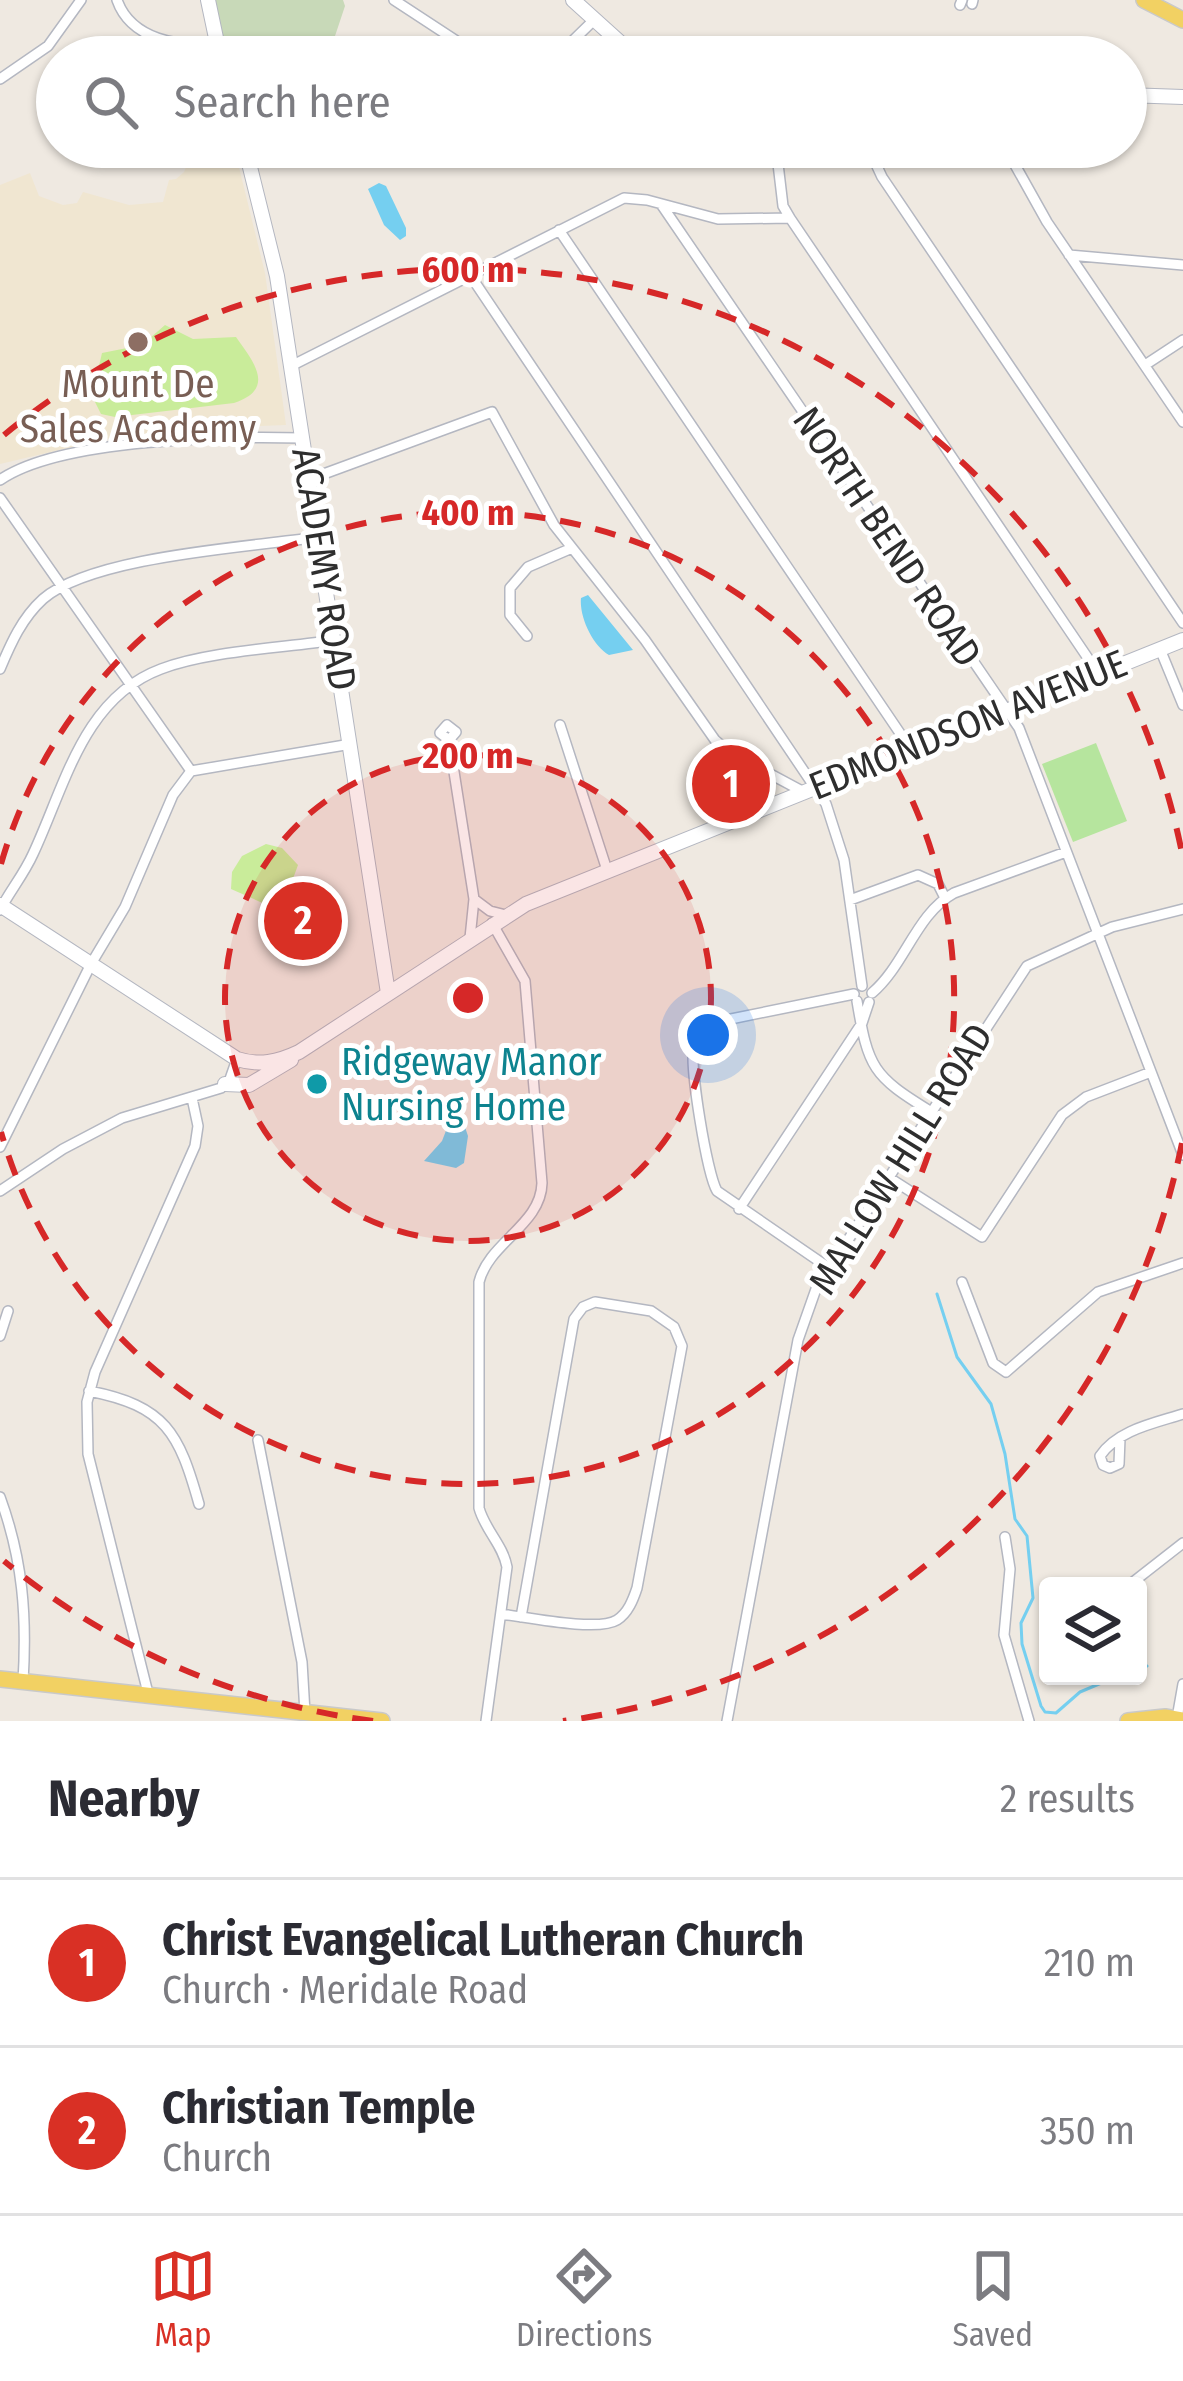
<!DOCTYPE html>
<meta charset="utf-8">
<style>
:root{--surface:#fff;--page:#f2f2f3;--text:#2b2b33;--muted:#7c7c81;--line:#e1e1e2;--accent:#d93025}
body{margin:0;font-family:"Fira Sans Condensed",sans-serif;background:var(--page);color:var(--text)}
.controls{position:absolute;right:36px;bottom:36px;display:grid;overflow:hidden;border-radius:12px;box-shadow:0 3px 9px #0004}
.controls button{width:108px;height:108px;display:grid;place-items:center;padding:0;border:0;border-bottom:3px solid var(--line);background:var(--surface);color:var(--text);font:60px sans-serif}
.you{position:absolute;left:708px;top:1035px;width:42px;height:42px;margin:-30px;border:9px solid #fff;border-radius:50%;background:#1a73e8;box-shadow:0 0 0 18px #1a73e833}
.badge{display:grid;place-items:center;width:78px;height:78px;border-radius:50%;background:var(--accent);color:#fff;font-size:39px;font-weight:700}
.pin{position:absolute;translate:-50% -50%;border:6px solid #fff;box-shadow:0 3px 12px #0006}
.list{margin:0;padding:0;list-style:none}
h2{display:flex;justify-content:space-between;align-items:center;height:156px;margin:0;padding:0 48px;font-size:51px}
h2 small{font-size:39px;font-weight:400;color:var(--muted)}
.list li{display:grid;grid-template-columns:78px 1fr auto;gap:36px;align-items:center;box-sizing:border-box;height:168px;padding:0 48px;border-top:3px solid var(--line)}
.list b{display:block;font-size:45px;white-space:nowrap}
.list p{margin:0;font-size:39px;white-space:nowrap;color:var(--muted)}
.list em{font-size:39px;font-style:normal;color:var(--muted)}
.icon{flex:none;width:66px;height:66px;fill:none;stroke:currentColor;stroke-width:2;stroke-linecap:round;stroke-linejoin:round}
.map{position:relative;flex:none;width:1183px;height:1721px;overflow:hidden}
.search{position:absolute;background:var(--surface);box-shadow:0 3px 9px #0004;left:36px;right:36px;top:36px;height:132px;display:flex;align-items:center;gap:30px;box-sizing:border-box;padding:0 42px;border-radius:66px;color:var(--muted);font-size:45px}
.sheet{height:492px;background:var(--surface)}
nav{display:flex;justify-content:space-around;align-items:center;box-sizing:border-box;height:168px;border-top:3px solid var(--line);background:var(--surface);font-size:33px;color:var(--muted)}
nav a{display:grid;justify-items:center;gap:6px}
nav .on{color:var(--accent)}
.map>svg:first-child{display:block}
.education{fill:#f0e6d1}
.green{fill:#b6e59e}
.cemetery{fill:#c8d9b8}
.pitch{fill:#c9ec9a}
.water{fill:#75cff0}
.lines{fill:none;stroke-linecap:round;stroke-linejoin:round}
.stream{stroke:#75cff0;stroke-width:3}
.street-casing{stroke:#b4b7c1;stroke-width:12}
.secondary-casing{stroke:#b4b7c1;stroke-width:16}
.primary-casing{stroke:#c9c9c9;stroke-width:18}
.street{stroke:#fff;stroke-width:9}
.secondary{stroke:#fff;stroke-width:14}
.primary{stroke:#f2d163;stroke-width:15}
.ring{fill:none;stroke:#d62828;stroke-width:6;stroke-dasharray:21 15}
.education-dot{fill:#8d6e63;stroke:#fff;stroke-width:4.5}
.culture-dot{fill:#0f9aa8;stroke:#fff;stroke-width:4.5}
.labels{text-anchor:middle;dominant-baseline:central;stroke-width:10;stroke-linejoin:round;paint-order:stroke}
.education-label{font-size:39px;fill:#785e54;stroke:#fff}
.street-label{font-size:39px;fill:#2e2e2e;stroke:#fff}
.culture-label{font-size:39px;fill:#0d838f;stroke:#fff;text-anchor:start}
.centre{fill:#d62828;stroke:#fff;stroke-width:6}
.ring-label{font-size:36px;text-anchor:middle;font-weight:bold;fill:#d62828;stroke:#fff;stroke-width:10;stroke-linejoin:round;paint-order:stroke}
</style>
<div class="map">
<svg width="1183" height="1721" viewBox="0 0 1183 1721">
<rect width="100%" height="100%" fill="#efe9e1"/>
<path class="education" d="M 194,147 L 234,147 L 265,273 L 286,425 L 188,429 L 114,437 L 0,464 L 0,185 L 30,173 L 39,196 L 63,205 L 77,203 L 83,192 L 129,205 L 163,202 L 169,180 L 176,179 L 184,172 Z"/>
<path class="green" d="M 1096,743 L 1127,821 L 1073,842 L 1042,764 Z"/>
<path class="cemetery" d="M 214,0 L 343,0 L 345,6 L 330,51 L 321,57 L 228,57 Z"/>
<path class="pitch" d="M 165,325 L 193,339 L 236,337 C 253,361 277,389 234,403 L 115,417 L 101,414 L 92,396 L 102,353 L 142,345 Z
M 266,844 L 282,848 L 298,865 L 283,906 L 276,909 L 231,889 L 232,872 L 242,856 Z"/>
<path class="water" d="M 379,183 L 386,186 L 406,228 L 406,236 L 400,240 L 384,225 L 368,189 Z
M 588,595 L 633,650 L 609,655 C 593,646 579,617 581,598 Z
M 459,1109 L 468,1136 L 464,1163 L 456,1168 L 424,1161 L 442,1141 L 454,1110 Z"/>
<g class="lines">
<path class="stream" d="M 937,1294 L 957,1357 L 991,1404 L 1005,1454 L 1015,1519 L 1027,1536 L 1033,1598 L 1021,1623 L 1022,1644 L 1041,1706 L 1045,1712 L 1056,1713 L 1080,1692 L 1118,1676
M 1138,1669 L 1147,1666"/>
<defs>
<path id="street" d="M 117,0 C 131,40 179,47 217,45
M 394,0 L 481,57
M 972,4 L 973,0
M 960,5 L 962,0
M 556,57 L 595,19
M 0,79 L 48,46 L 81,0
M 776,147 L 783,206 L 790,218 L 1098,673
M 868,147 L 882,177 L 1183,623
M 1005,147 L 1047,222 L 1183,422
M 661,204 L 1019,728 L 1183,1155
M 559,230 L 910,748
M 1069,255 L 1183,265
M 470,275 L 826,804 L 844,860 L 862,986
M 1145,365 L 1183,340
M 291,366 L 624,198 L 647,200 L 718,219 L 790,218
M 310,479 L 492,412 L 554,525 L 645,640 L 715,740 L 729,752 L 802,791
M 0,480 C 61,438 229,436 303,438
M 0,498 L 191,771
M 527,636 L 510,615 L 510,588 L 528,567 L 572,548
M 1160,649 L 1183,705
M 0,669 C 11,643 22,618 43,599 C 92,556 251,547 319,537
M 560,725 L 607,870
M 449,740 L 456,732 L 447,725 L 440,733 L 449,740 L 474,899 L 470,938
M 474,899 L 490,911 L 506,915
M 850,900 L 918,875 L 938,884 L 945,898
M 0,910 C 10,891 24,874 33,854 C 65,786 83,698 161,669 C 208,651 283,648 335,640
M 872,993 C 905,965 916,914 954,893 L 1066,852
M 857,1001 C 868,1068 873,1076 930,1111
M 0,1147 L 91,964 L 125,907 L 173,795 L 191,771 L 351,744
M 888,1177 L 982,1237 L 1062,1115 L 1086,1097 L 1151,1072
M 0,1191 L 63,1149 L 122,1118 L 221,1088 L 230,1079 L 237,1059
M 739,1209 L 862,1023 L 869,1002
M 829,1268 L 717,1191 C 707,1174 689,1065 694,1046 C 697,1036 702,1029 711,1023 L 854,994
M 962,1282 L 993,1363 L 1006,1372 L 1098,1292 L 1183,1263
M 0,1336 L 8,1311
M 89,1391 C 166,1406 179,1433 199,1504
M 1120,1438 L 1119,1464 L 1110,1468 L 1103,1465 L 1100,1456 C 1117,1430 1155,1423 1183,1414
M 258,1440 L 302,1662 L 305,1713
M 0,1497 C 23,1560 27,1616 23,1682
M 1005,1537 L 1010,1569 L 1004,1635 L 1029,1721
M 1128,1586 L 1183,1543
M 501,1614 C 526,1617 598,1632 617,1620 C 628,1613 633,1600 637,1588 L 682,1346 L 674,1327 L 651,1311 L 595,1302 L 583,1307 L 574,1319 L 521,1617
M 149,1697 L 88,1454 L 87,1402 L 95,1372 L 195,1146 L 198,1126 L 192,1098
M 1177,1718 L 1183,1684
M 486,1721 L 507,1567 C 503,1545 485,1530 479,1508 L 479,1282 C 489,1242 541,1225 542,1183 L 525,981 L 492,923
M 727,1721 L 798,1340 L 816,1289 L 1027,966 L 1112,927 L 1183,909"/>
<path id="secondary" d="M 208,0 L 220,57
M 573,0 L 636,57
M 1126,95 L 1183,97
M 245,147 L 277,276 L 388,993
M 0,905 L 237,1059 C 259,1066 278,1062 299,1052 L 526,904 L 1183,640
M 225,1084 L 249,1085 L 291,1060"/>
<path id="primary" d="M 1144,0 L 1183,20
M 0,1679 L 382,1721
M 1128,1721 L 1165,1717 L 1183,1720"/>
</defs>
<use href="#street" class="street-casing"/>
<use href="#secondary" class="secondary-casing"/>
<use href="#primary" class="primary-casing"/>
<use href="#street" class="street"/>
<use href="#secondary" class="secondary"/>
<use href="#primary" class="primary"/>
</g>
<circle cx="468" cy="998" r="243" fill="#d62828" fill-opacity=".12"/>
<g class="ring">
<circle cx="468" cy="998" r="243"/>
<path d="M1 864A486 486 0 1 1 1 1132"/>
<path d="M1182 1143A729 729 0 0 1 563 1721M373 1721A729 729 0 0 1 4 1561M4 435A729 729 0 0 1 1182 853"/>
</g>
<circle class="education-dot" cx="138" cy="342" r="12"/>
<circle class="culture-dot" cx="317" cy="1084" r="12"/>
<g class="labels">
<g class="education-label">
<text x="138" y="384">Mount De<tspan x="138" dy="45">Sales Academy</tspan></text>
</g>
<g class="street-label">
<text transform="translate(887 537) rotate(56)">NORTH BEND ROAD</text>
<text transform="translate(324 569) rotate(81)">ACADEMY ROAD</text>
<text transform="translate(968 725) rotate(-22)">EDMONDSON AVENUE</text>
<text transform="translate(901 1159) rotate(-58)">MALLOW HILL ROAD</text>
</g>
<g class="culture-label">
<text x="341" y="1062">Ridgeway Manor<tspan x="341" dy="45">Nursing Home</tspan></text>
</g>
</g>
<circle cx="468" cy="998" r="18" class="centre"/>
<g class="ring-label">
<text x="468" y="282">600 m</text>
<text x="468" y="525">400 m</text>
<text x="468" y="768">200 m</text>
</g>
</svg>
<div class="controls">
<button><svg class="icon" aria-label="layers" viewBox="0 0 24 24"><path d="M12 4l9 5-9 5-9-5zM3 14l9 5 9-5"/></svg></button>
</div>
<div class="you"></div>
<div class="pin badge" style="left:731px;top:784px">1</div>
<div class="pin badge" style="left:303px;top:921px">2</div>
<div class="search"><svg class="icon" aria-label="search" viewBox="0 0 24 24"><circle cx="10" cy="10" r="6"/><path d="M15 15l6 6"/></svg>Search here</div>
</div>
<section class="sheet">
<h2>Nearby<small>2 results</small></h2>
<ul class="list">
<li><span class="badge">1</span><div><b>Christ Evangelical Lutheran Church</b><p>Church · Meridale Road</p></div><em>210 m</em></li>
<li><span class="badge">2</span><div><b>Christian Temple</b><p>Church</p></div><em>350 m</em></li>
</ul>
</section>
<nav>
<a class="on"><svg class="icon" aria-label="map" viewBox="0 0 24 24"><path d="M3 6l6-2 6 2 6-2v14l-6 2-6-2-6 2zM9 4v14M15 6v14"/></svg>Map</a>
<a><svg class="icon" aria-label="directions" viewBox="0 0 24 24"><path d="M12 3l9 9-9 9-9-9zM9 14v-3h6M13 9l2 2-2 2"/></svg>Directions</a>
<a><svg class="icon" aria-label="saved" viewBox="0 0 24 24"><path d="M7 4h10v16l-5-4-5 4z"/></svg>Saved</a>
</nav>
